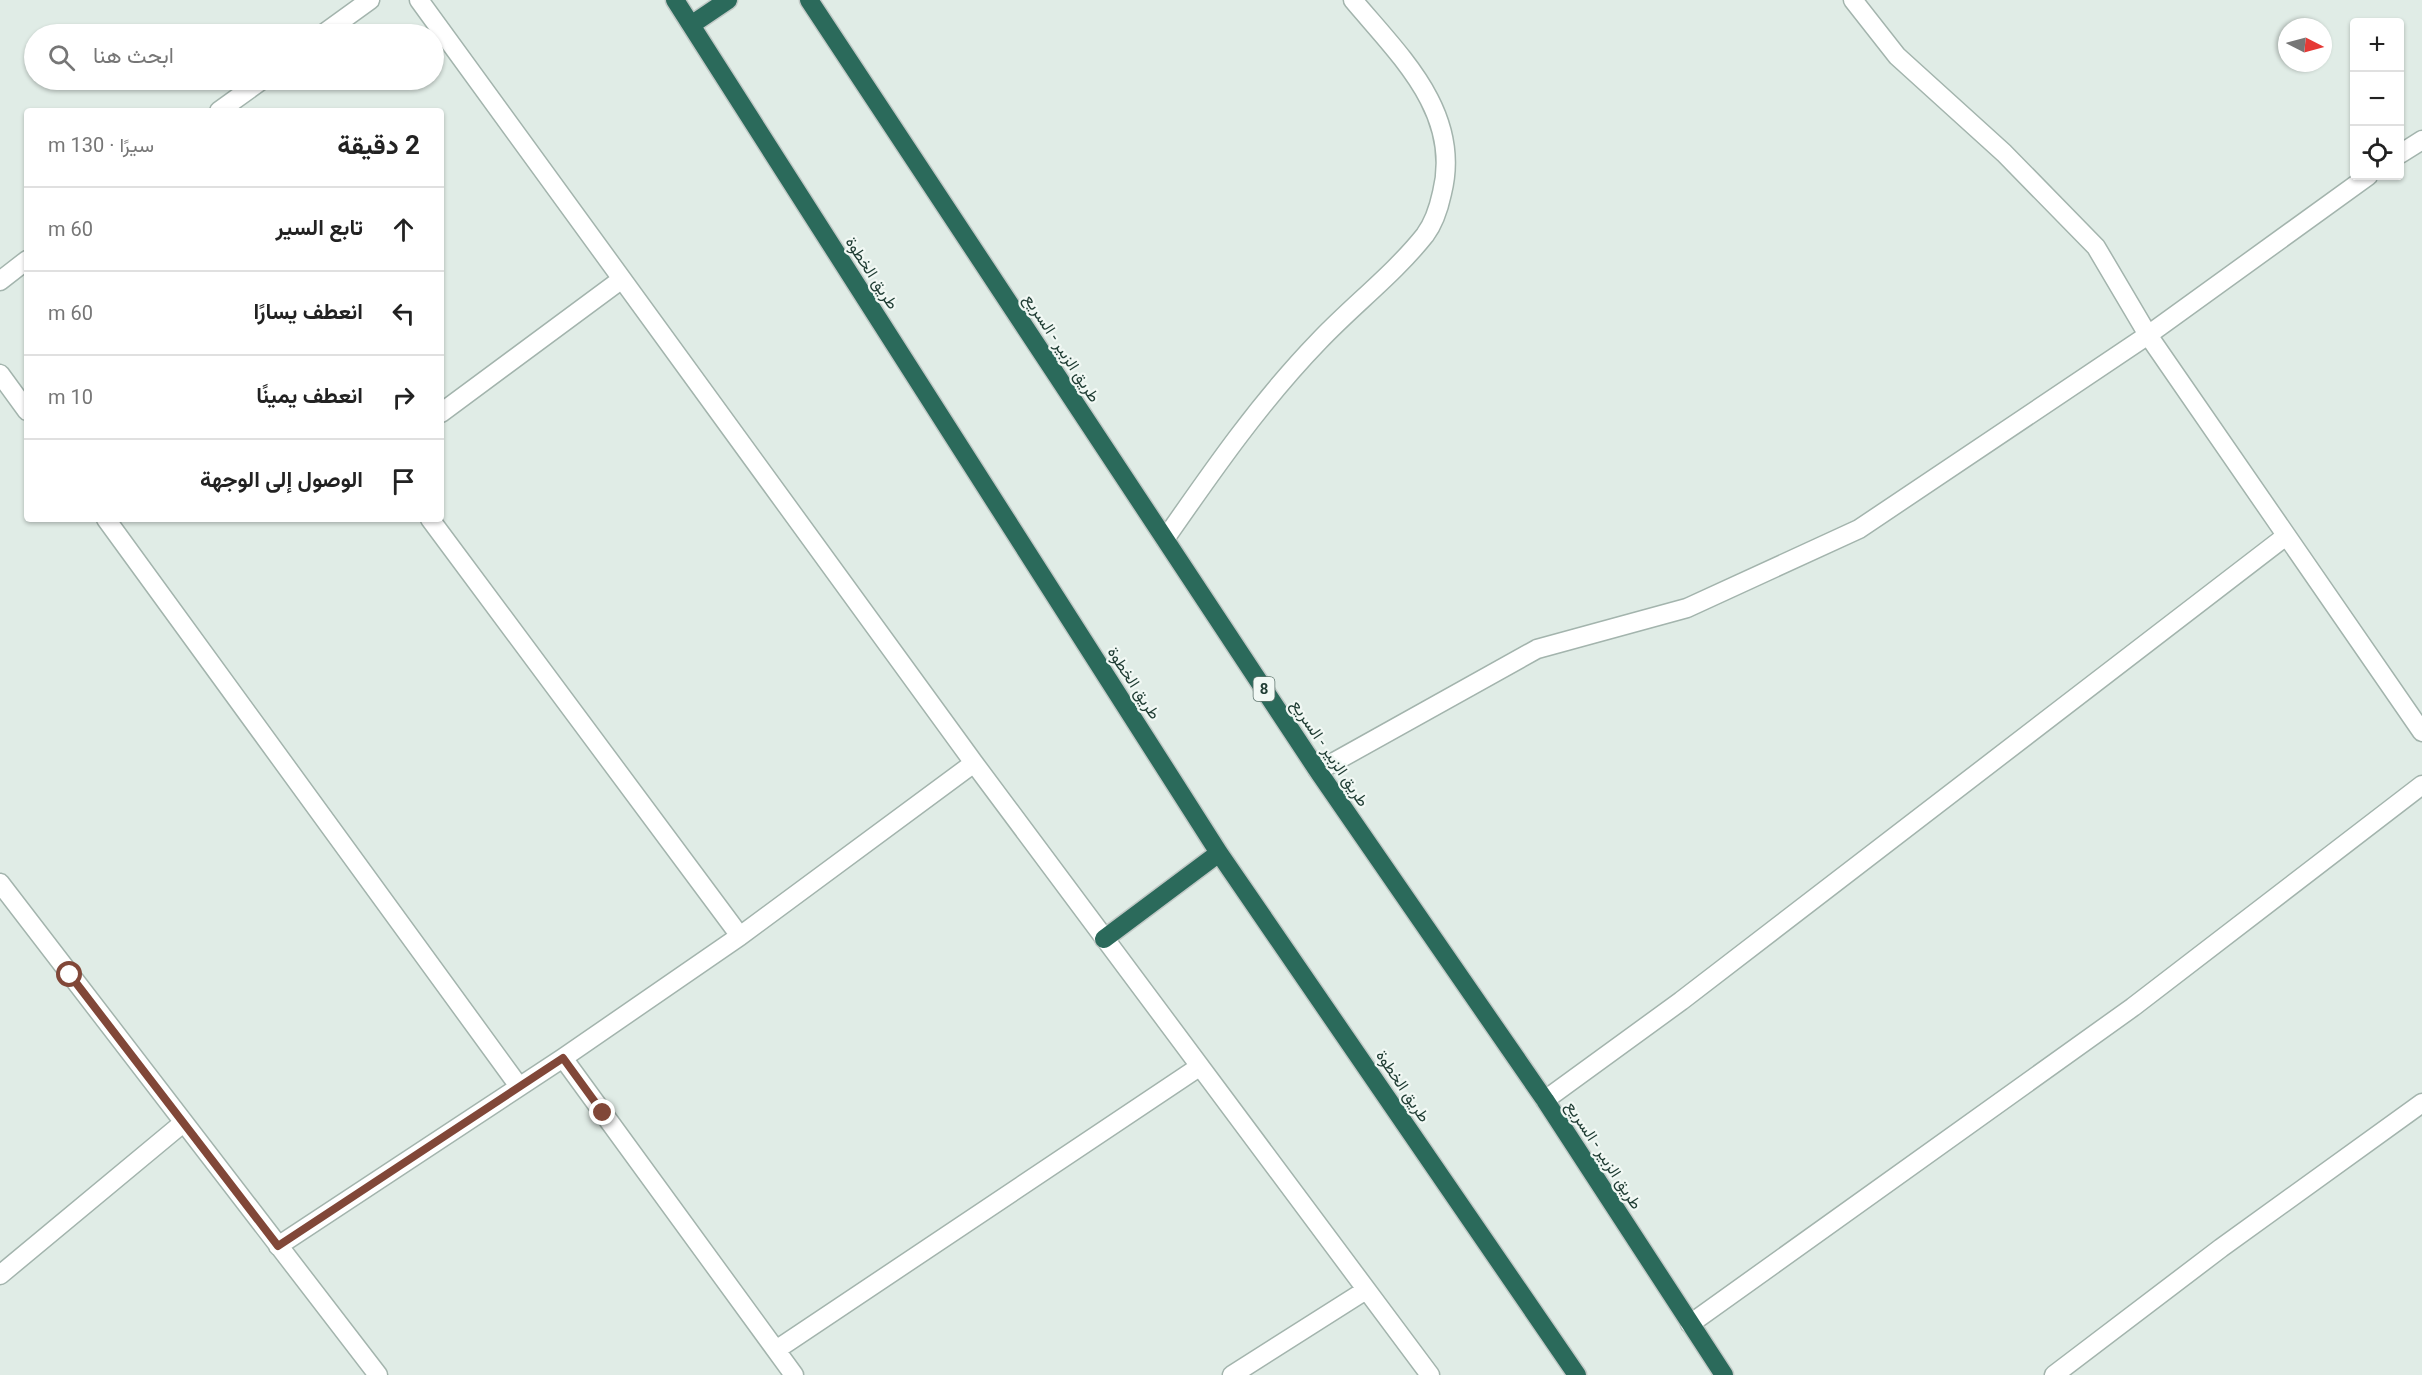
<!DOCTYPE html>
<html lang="ar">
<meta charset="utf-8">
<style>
:root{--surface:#fff;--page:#f6f6f6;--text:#222;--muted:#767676;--line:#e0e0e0}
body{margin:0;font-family:Roboto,Vazirmatn,sans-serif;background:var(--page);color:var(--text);direction:rtl}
.controls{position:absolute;right:18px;top:18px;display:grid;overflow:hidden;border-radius:6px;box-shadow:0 2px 4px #0004}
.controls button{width:54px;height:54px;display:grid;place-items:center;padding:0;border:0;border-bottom:2px solid var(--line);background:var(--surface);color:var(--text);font:30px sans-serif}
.compass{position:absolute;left:2278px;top:18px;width:54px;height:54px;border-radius:50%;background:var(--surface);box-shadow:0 2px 4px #0004;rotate:96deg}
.stop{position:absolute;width:18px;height:18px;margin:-14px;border:4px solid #814738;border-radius:50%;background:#fff}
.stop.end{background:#814738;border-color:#fff;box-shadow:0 2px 6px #0008}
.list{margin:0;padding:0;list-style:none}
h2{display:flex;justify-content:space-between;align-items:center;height:78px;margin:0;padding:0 24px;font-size:26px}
h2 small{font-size:20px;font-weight:400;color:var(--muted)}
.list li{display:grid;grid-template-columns:39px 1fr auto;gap:18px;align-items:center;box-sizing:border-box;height:84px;padding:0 24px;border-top:2px solid var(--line)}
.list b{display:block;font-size:22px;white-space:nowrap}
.list em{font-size:20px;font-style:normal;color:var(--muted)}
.icon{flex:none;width:33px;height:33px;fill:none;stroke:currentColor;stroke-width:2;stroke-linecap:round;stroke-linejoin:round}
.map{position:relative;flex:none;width:2422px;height:1375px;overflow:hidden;direction:ltr}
.search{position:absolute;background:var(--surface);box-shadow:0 2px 4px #0004;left:24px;top:24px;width:420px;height:66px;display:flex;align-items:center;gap:15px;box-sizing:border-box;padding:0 21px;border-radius:33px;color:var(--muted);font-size:22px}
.panel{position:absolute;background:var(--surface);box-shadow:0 2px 4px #0004;left:24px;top:108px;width:420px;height:414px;border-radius:6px;direction:rtl}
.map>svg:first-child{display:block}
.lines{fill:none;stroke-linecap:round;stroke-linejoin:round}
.minor-casing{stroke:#a3b4ad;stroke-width:21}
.highway-casing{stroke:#c1c9c6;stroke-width:21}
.minor{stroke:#fff;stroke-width:18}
.highway{stroke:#2b6a5b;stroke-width:18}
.route{stroke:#814738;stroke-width:8}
.labels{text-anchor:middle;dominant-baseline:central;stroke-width:4.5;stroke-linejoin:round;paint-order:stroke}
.shield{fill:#f1f8f4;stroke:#5f756e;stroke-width:1.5}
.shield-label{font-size:15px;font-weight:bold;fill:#203d34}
.street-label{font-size:16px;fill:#203d34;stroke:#f1f8f4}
</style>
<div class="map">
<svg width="2422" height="1375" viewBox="0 0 2422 1375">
<rect width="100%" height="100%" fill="#e0ece6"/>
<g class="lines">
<defs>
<path id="minor" d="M 419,0 L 974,763 L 1430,1375
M 323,34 L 370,0
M 219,111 L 262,80
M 2400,154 L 2422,140
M 2368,176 L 2148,335 L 2422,732
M 0,281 L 27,260
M 0,374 L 27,411
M 441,413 L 622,279
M 106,519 L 518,1085
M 430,519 L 740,936
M 1165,539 C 1213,470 1260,402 1319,341 C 1353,305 1394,274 1425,235 C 1434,223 1439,207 1442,193 C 1462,113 1400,56 1353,0
M 1318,771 L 1537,649 L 1687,608 L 1859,529 L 2148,335 L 2096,247 L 2004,153 L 1897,56 L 1853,0
M 0,883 L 378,1375
M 563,1058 L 794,1375
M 1545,1100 L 1681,1001 L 2286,536
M 278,1246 L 563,1058 L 740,936 L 974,763
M 0,1275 L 183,1123
M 1690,1324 L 2133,1007 L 2422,785
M 776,1350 L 1199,1067
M 1232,1375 L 1366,1290
M 2054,1375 L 2221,1248 L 2422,1103"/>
<path id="highway" d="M 675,0 L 1219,853 L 1577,1375
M 809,0 L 1318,771 L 1545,1100 L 1724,1375
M 691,25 L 728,0
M 1104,939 L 1219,853"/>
</defs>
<use href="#minor" class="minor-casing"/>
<use href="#highway" class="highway-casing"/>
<use href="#minor" class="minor"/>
<use href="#highway" class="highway"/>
</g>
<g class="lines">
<path class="route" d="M 70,975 L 278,1246 L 563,1058 L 603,1113"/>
</g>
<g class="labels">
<rect class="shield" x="1253.5" y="677" width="21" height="24" rx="4.5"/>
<g class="shield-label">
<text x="1264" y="689">8</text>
</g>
<g class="street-label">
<text transform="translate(872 273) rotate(57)">طريق الخطوة</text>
<text transform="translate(1062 348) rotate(57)">طريق الزبير - السريع</text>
<text transform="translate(1134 683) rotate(57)">طريق الخطوة</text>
<text transform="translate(1330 753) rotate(56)">طريق الزبير - السريع</text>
<text transform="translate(1403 1086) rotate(56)">طريق الخطوة</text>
<text transform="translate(1604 1155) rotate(57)">طريق الزبير - السريع</text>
</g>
</g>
</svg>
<div class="controls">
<button>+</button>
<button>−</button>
<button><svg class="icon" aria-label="locate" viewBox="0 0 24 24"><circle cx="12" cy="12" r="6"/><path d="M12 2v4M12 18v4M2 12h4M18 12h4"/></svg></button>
</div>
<svg class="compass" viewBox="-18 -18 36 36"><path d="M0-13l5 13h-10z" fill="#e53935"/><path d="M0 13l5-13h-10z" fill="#767676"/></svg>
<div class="stop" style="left:70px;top:975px"></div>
<div class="stop end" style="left:603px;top:1113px"></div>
<div class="search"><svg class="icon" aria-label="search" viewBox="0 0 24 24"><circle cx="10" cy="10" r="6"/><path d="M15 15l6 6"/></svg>ابحث هنا</div>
<section class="panel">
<h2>2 دقيقة<small>سيرًا · 130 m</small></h2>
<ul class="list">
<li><svg class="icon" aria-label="ahead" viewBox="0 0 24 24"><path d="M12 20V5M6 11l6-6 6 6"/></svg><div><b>تابع السير</b></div><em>60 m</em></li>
<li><svg class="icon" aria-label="left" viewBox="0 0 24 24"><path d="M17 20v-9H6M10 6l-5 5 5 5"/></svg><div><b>انعطف يسارًا</b></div><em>60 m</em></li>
<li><svg class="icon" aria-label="right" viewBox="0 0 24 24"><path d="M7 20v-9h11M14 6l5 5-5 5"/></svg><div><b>انعطف يمينًا</b></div><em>10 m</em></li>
<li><svg class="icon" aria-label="arrive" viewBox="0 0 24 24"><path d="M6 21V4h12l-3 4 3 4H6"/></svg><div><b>الوصول إلى الوجهة</b></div></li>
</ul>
</section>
</div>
